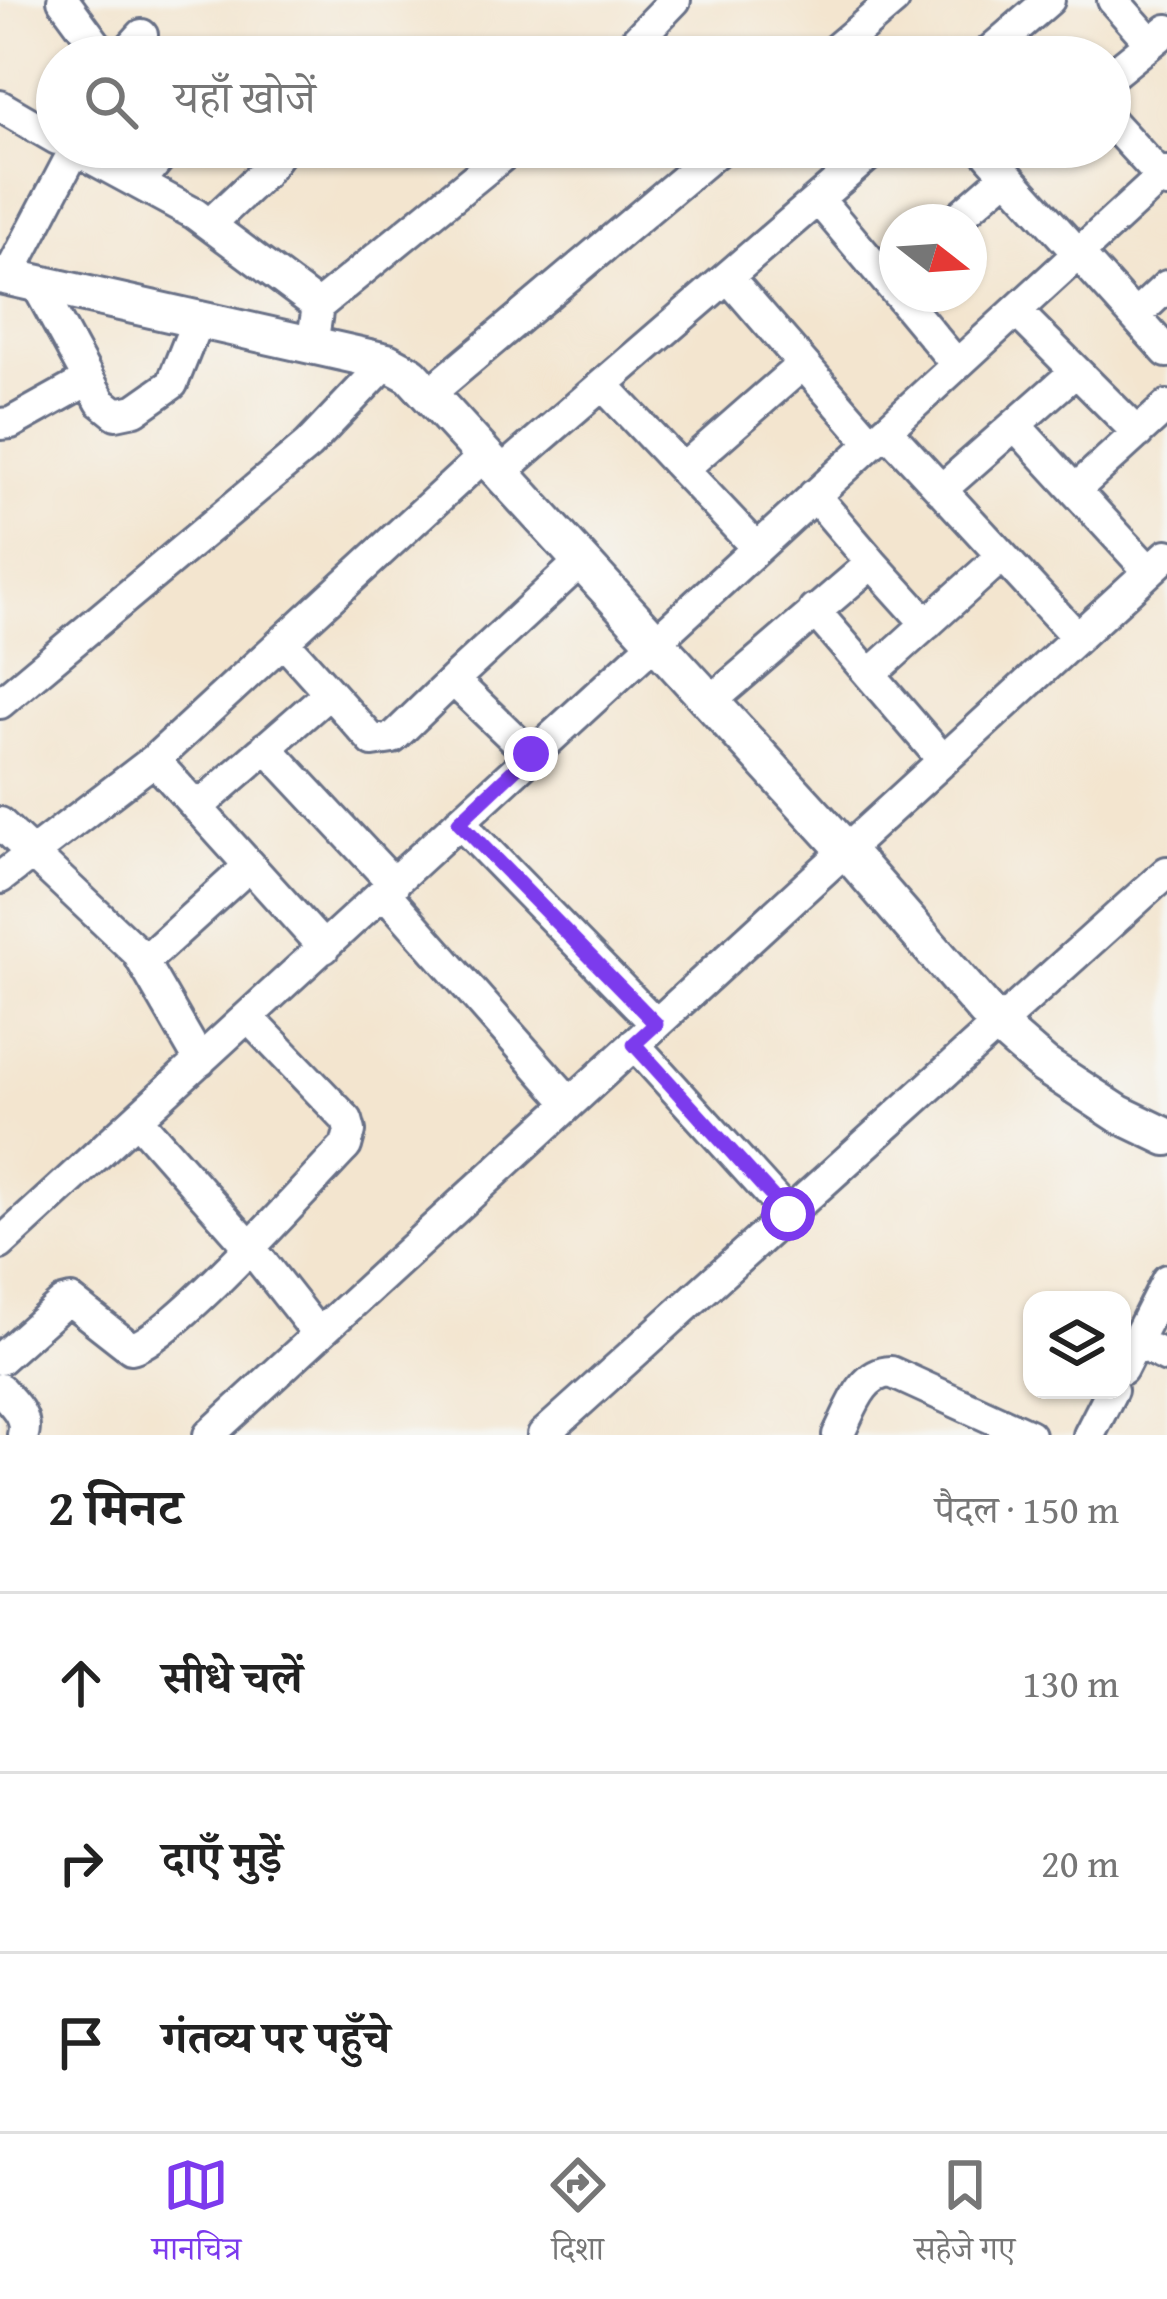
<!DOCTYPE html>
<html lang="hi">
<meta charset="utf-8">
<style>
:root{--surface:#fff;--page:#f2f2f2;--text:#222;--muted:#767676;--line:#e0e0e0;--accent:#7c3aed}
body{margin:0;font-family:"Gentium Book Plus","Noto Serif Devanagari",serif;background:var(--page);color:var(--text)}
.controls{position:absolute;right:36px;bottom:36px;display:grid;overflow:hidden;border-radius:24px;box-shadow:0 3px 9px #0004}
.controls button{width:108px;height:108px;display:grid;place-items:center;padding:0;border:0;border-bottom:3px solid var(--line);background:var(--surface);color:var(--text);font:60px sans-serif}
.compass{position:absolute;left:879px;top:204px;width:108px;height:108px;border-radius:50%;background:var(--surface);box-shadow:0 3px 9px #0004;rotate:107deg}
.stop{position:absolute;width:36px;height:36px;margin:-27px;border:9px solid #7c3aed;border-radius:50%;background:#fff}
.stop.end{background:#7c3aed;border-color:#fff;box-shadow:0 3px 12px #0008}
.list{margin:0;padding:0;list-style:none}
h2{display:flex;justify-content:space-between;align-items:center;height:156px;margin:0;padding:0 48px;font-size:51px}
h2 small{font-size:39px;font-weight:400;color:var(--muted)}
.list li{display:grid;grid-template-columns:78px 1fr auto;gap:36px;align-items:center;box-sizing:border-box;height:180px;padding:0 48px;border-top:3px solid var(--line)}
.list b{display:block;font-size:45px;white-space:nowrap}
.list em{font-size:39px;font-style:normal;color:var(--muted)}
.icon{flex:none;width:66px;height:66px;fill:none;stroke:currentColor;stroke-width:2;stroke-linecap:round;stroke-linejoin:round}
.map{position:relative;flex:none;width:1167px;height:1435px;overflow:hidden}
.search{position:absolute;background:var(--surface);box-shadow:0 3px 9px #0004;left:36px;right:36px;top:36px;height:132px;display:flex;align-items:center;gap:30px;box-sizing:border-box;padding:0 42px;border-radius:66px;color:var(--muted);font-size:45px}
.sheet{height:696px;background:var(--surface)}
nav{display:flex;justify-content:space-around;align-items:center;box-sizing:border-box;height:168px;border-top:3px solid var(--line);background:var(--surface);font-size:33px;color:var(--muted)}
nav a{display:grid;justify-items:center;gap:6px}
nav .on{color:var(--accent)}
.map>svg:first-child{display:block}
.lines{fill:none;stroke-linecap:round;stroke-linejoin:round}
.minor-casing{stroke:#676f86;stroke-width:36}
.tertiary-casing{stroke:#676f86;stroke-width:42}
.minor{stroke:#fff;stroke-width:30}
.tertiary{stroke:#fff;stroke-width:36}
.route{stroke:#7c3aed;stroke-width:15}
</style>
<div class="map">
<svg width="1167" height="1435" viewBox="0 0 1167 1435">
<rect width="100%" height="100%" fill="#f6f6f2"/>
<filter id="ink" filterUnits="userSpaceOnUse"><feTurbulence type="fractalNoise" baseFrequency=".00833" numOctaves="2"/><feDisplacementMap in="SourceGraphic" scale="24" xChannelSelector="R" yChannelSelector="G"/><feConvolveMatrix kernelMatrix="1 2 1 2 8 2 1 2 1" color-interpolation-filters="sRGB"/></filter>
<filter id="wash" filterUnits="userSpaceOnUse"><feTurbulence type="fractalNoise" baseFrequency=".004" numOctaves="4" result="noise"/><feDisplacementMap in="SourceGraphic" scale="48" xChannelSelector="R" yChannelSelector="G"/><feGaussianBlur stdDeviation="2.7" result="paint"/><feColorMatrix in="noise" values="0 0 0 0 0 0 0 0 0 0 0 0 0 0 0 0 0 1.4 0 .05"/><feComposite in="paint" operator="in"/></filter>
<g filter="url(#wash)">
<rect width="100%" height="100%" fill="#f3e5cf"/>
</g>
<g filter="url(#ink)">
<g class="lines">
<defs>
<path id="minor" d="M 63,0 L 105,57
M 1113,0 L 1151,43
M 122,57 L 142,35
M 620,57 L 675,0
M 827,57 L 894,0
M 983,57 L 1049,0
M 1110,76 L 1167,30
M 0,106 L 57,139
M 1110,121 L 1167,183
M 71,147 L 195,214 L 318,306 L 312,345
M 982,147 L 1167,352
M 139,183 L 168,147
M 818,199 L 897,293
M 953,222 L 1007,175
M 210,224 L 264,173 L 283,147
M 8,277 L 75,149
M 728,277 L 872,443
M 36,283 L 101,402 L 116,414 L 135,410 L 172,384 L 198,319
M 898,294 L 957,365
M 318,306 L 513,147
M 1016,311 L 1138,433
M 1135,316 L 1167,286
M 603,385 L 756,547
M 429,394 L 722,147
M 0,424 L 11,423 L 88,380
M 1015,425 L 1149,571
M 886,430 L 1077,637
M 683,469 L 803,364
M 500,473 L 878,147
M 941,490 L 1076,371
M 1075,490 L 1167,406
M 814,495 L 872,563
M 814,610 L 943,760
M 284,642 L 373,741 L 393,738 L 453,680 L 531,755
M 870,675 L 1002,556
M 453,680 L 581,561
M 710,702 L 872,563 L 927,624
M 0,703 L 308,445 L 387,362
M 266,747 L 394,884
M 154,760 L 324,948
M 197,808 L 329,693
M 459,822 L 656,1024
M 0,823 L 137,952 L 150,956 L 249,866
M 0,878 L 154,760 L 484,456
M 384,892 L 570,1103
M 137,952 L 200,1061
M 634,1044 L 788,1214
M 137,1119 L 249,1246 L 318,1334
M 0,1244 L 1167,172
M 1136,1342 L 1167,1357
M 0,1359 L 63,1303 L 71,1301 L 131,1348 C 170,1341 310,1183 346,1146 L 350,1131 L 347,1120 L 248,1017
M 1122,1369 L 1167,1280
M 0,1389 C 12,1403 28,1415 23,1435
M 209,1435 L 1167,555
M 543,1435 L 1167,872
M 838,1435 C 851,1411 860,1373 891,1372 L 1029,1435
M 1089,1435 L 1112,1390"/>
<path id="tertiary" d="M 0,275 L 387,362 L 411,375 L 845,849 L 998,1025 L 1044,1065 L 1119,1114 L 1167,1137"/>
</defs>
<use href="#minor" class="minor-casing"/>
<use href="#tertiary" class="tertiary-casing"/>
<use href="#minor" class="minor"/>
<use href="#tertiary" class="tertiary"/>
</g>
</g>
<g class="lines" filter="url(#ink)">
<path class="route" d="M 531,754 L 459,822 L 656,1024 L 634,1044 L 788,1214"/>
</g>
</svg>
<div class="controls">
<button><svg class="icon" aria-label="layers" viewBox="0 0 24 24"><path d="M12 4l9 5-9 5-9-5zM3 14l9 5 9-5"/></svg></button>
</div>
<svg class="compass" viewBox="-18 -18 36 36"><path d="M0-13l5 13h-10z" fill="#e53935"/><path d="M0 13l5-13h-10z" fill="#767676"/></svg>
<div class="stop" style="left:788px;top:1214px"></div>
<div class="stop end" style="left:531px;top:754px"></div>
<div class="search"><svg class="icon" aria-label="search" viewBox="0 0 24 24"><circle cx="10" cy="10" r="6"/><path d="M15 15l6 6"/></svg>यहाँ खोजें</div>
</div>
<section class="sheet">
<h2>2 मिनट<small>पैदल · 150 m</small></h2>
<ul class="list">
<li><svg class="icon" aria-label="ahead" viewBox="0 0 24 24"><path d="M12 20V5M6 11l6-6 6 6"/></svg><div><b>सीधे चलें</b></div><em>130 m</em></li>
<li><svg class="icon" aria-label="right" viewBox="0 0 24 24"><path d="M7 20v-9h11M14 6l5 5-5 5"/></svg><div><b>दाएँ मुड़ें</b></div><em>20 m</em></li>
<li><svg class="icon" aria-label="arrive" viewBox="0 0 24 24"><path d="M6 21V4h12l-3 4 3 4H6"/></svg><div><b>गंतव्य पर पहुँचे</b></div></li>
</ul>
</section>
<nav>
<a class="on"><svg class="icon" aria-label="map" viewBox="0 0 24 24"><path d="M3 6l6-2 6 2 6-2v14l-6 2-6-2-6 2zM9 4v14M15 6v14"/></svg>मानचित्र</a>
<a><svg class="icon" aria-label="directions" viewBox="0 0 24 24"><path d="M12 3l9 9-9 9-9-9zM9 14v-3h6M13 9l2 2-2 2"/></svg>दिशा</a>
<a><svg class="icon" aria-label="saved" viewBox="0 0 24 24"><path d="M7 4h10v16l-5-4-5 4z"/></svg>सहेजे गए</a>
</nav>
